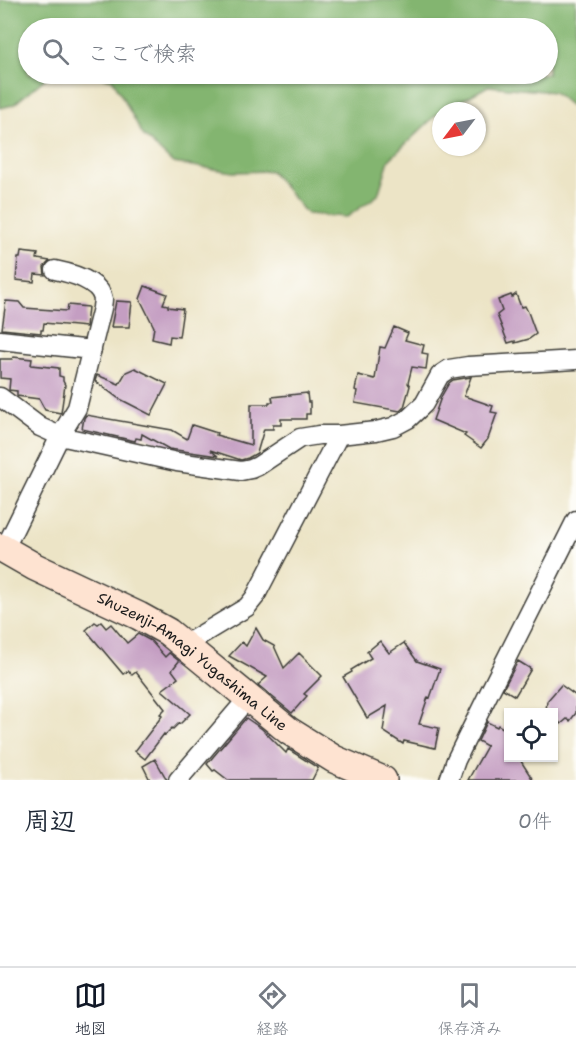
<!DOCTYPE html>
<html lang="ja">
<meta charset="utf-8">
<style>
:root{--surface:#fff;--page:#f6f6f7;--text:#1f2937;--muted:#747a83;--line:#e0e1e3;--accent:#111827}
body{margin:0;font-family:"Shantell Sans","Klee One",sans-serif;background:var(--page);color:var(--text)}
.controls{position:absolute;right:18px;bottom:18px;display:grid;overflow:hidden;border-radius:0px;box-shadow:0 2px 4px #0004}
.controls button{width:54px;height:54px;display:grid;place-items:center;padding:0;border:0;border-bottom:2px solid var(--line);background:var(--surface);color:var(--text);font:30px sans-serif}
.compass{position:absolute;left:432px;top:102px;width:54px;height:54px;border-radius:50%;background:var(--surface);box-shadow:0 2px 4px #0004;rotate:238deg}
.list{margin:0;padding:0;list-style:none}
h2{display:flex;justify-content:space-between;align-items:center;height:78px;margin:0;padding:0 24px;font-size:26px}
h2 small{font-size:20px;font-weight:400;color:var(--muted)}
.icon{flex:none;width:33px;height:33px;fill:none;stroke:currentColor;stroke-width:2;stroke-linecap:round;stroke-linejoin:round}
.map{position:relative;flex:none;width:576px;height:780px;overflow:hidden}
.search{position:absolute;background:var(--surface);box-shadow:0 2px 4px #0004;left:18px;right:18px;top:18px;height:66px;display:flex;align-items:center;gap:15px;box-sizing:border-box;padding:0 21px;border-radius:33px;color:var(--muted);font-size:22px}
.sheet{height:186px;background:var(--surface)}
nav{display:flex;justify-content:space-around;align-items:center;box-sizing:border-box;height:84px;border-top:2px solid var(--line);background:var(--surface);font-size:16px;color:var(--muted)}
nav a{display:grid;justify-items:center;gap:3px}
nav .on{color:var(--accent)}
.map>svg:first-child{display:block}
.forest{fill:#83b56f;stroke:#506846;stroke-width:1.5}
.building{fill:#c49ec2}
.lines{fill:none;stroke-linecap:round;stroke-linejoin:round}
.street-casing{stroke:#3b3a36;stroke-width:21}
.secondary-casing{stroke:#3b3a36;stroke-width:30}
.street{stroke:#fff;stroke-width:18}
.secondary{stroke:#fee3d1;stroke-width:27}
.labels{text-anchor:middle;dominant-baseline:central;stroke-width:6;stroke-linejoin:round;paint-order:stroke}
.street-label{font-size:15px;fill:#1c1c1c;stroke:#fdfcf7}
</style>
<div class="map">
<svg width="576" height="780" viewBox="0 0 576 780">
<rect width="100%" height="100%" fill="#fdfcf7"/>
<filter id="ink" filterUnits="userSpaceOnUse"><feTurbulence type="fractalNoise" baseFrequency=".0167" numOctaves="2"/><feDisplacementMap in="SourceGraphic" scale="12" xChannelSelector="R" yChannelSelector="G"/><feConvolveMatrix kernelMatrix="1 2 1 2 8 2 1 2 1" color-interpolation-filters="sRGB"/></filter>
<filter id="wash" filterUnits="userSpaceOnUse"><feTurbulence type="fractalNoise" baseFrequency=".008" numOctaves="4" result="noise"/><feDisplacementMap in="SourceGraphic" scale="24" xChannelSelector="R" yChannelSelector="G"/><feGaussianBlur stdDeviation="1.35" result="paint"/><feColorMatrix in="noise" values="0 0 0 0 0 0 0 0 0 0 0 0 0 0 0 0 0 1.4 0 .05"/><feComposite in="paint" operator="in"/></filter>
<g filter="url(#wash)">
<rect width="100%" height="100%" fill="#ece4c6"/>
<path class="forest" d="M 0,0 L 576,0 L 576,110 L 554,92 L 488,86 L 436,115 L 389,160 L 378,195 L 347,217 L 307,214 L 271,171 L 233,172 L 173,163 L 143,135 L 113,80 L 92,74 L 548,74 L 548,28 L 28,28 L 28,74 L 51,74 L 13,105 L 0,108 Z"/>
<g id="blocks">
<path class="building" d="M 21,252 L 38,254 L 37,259 L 50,261 L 44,267 L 45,275 L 35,274 L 34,282 L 16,280 L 18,258 L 20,258 Z
M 145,286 L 167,294 L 163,304 L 168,305 L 168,307 L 183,309 L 179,337 L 170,336 L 169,343 L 152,339 L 154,327 L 140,299 Z
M 516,294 L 521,307 L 525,306 L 528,312 L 536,334 L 529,339 L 515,343 L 515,341 L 508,343 L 497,315 L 502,311 L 498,300 L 511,295 L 512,297 Z
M 6,301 L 19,302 L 24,308 L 67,311 L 68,305 L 88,307 L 86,327 L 44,323 L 43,330 L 41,330 L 41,333 L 2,329 Z
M 116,301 L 132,302 L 129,327 L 111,327 Z
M 394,327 L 408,333 L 405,340 L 424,345 L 422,353 L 428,354 L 426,369 L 412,367 L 408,383 L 410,386 L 404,407 L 400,411 L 355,403 L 357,391 L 355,390 L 358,375 L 375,379 L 380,347 L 385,348 Z
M 13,357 L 32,359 L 31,365 L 59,368 L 59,376 L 63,377 L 63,381 L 65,385 L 61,413 L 45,410 L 39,399 L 17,396 L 17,391 L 9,390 L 10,379 L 0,378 L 0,359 L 12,359 Z
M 135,368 L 167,384 L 151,415 L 118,398 L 95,381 L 97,375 L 119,384 L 126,372 Z
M 471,377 L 464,396 L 493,406 L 491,412 L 497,413 L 488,439 L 481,448 L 464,436 L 466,434 L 433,420 L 441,397 L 449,383 L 453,380 Z
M 307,393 L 308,402 L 310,402 L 310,414 L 306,414 L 306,419 L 281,419 L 281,425 L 273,425 L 273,429 L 264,429 L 257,453 L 248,458 L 241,460 L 210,450 L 218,456 L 169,449 L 142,434 L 141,439 L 136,438 L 135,441 L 82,429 L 84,418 L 86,415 L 172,430 L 187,439 L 192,425 L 217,433 L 216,435 L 251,445 L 251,404 L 269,404 L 269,402 L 273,402 L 272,397 Z
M 95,622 L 98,624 L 101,622 L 106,628 L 111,624 L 127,643 L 138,634 L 151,641 L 165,657 L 169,653 L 179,661 L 172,670 L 178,678 L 162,690 L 190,714 L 180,724 L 179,723 L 173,729 L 172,728 L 165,735 L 164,734 L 145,759 L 135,751 L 162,716 L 160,714 L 165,709 L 136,672 L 132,675 L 129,671 L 123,674 L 86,630 Z
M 256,628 L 263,640 L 274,646 L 284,668 L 299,653 L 322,676 L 304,694 L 307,696 L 292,713 L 258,685 L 267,677 L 229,656 L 242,642 L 246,646 Z
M 380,641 L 389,653 L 404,643 L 417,661 L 440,669 L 430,698 L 428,697 L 419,724 L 439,728 L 435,748 L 404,741 L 403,744 L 383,731 L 387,706 L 367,718 L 343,677 L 352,672 L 351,670 L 371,658 L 367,652 Z
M 518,661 L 531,669 L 515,696 L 503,689 Z
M 561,685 L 576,696 L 576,713 L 570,721 L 567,719 L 561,724 L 554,717 L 554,712 L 548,712 L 546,711 L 547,701 Z
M 246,718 L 262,729 L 286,753 L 288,749 L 318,768 L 312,780 L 228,780 L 215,770 L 213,771 L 207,764 Z
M 487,722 L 497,727 L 498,725 L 508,731 L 508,758 L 519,758 L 533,780 L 468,780 L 487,746 L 478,741 Z
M 155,759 L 167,780 L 150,780 L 143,766 Z"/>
</g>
</g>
<g filter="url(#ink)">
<use href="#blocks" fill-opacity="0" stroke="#3b3a36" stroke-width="1.5"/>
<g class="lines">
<defs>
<path id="street" d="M 0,340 L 92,350
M 0,397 L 40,427 L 60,436 L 177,462 L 241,471 L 251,469 L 258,466 L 300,438 L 319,435 L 339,435 L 376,431 L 393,427 L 408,419 L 424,404 L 440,375 L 449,369 L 468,366 L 576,360
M 4,550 L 60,436 L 77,408 L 102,308 C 102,305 103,302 103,299 C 100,281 70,273 55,270
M 184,645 L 247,607 L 255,597 L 339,435
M 178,780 L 248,698
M 449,780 L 456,760 L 489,693 L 576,520"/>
<g id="secondary">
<path id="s1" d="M 0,547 L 35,567 L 139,616 L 168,632 L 289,731 L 334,759 L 383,780"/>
</g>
</defs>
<use href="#street" class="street-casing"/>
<use href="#secondary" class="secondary-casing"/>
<use href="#street" class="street"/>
<use href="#secondary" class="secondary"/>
</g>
</g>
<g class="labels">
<g class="street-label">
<text stroke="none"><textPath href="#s1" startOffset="225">Shuzenji-Amagi Yugashima Line</textPath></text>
</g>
</g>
</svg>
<div class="controls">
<button><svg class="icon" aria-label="locate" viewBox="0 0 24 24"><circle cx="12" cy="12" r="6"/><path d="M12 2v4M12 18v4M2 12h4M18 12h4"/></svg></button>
</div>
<svg class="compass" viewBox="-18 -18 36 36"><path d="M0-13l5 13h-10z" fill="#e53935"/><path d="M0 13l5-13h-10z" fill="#747a83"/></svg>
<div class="search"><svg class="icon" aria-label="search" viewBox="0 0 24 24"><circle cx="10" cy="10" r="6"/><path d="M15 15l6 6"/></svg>ここで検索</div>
</div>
<section class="sheet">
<h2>周辺<small>0件</small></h2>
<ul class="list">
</ul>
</section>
<nav>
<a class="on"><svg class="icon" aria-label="map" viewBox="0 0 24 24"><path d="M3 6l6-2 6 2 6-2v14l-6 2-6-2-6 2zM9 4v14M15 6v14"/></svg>地図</a>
<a><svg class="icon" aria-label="directions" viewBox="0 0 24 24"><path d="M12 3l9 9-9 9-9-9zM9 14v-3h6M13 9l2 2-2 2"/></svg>経路</a>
<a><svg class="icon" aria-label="saved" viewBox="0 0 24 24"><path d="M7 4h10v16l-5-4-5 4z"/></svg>保存済み</a>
</nav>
